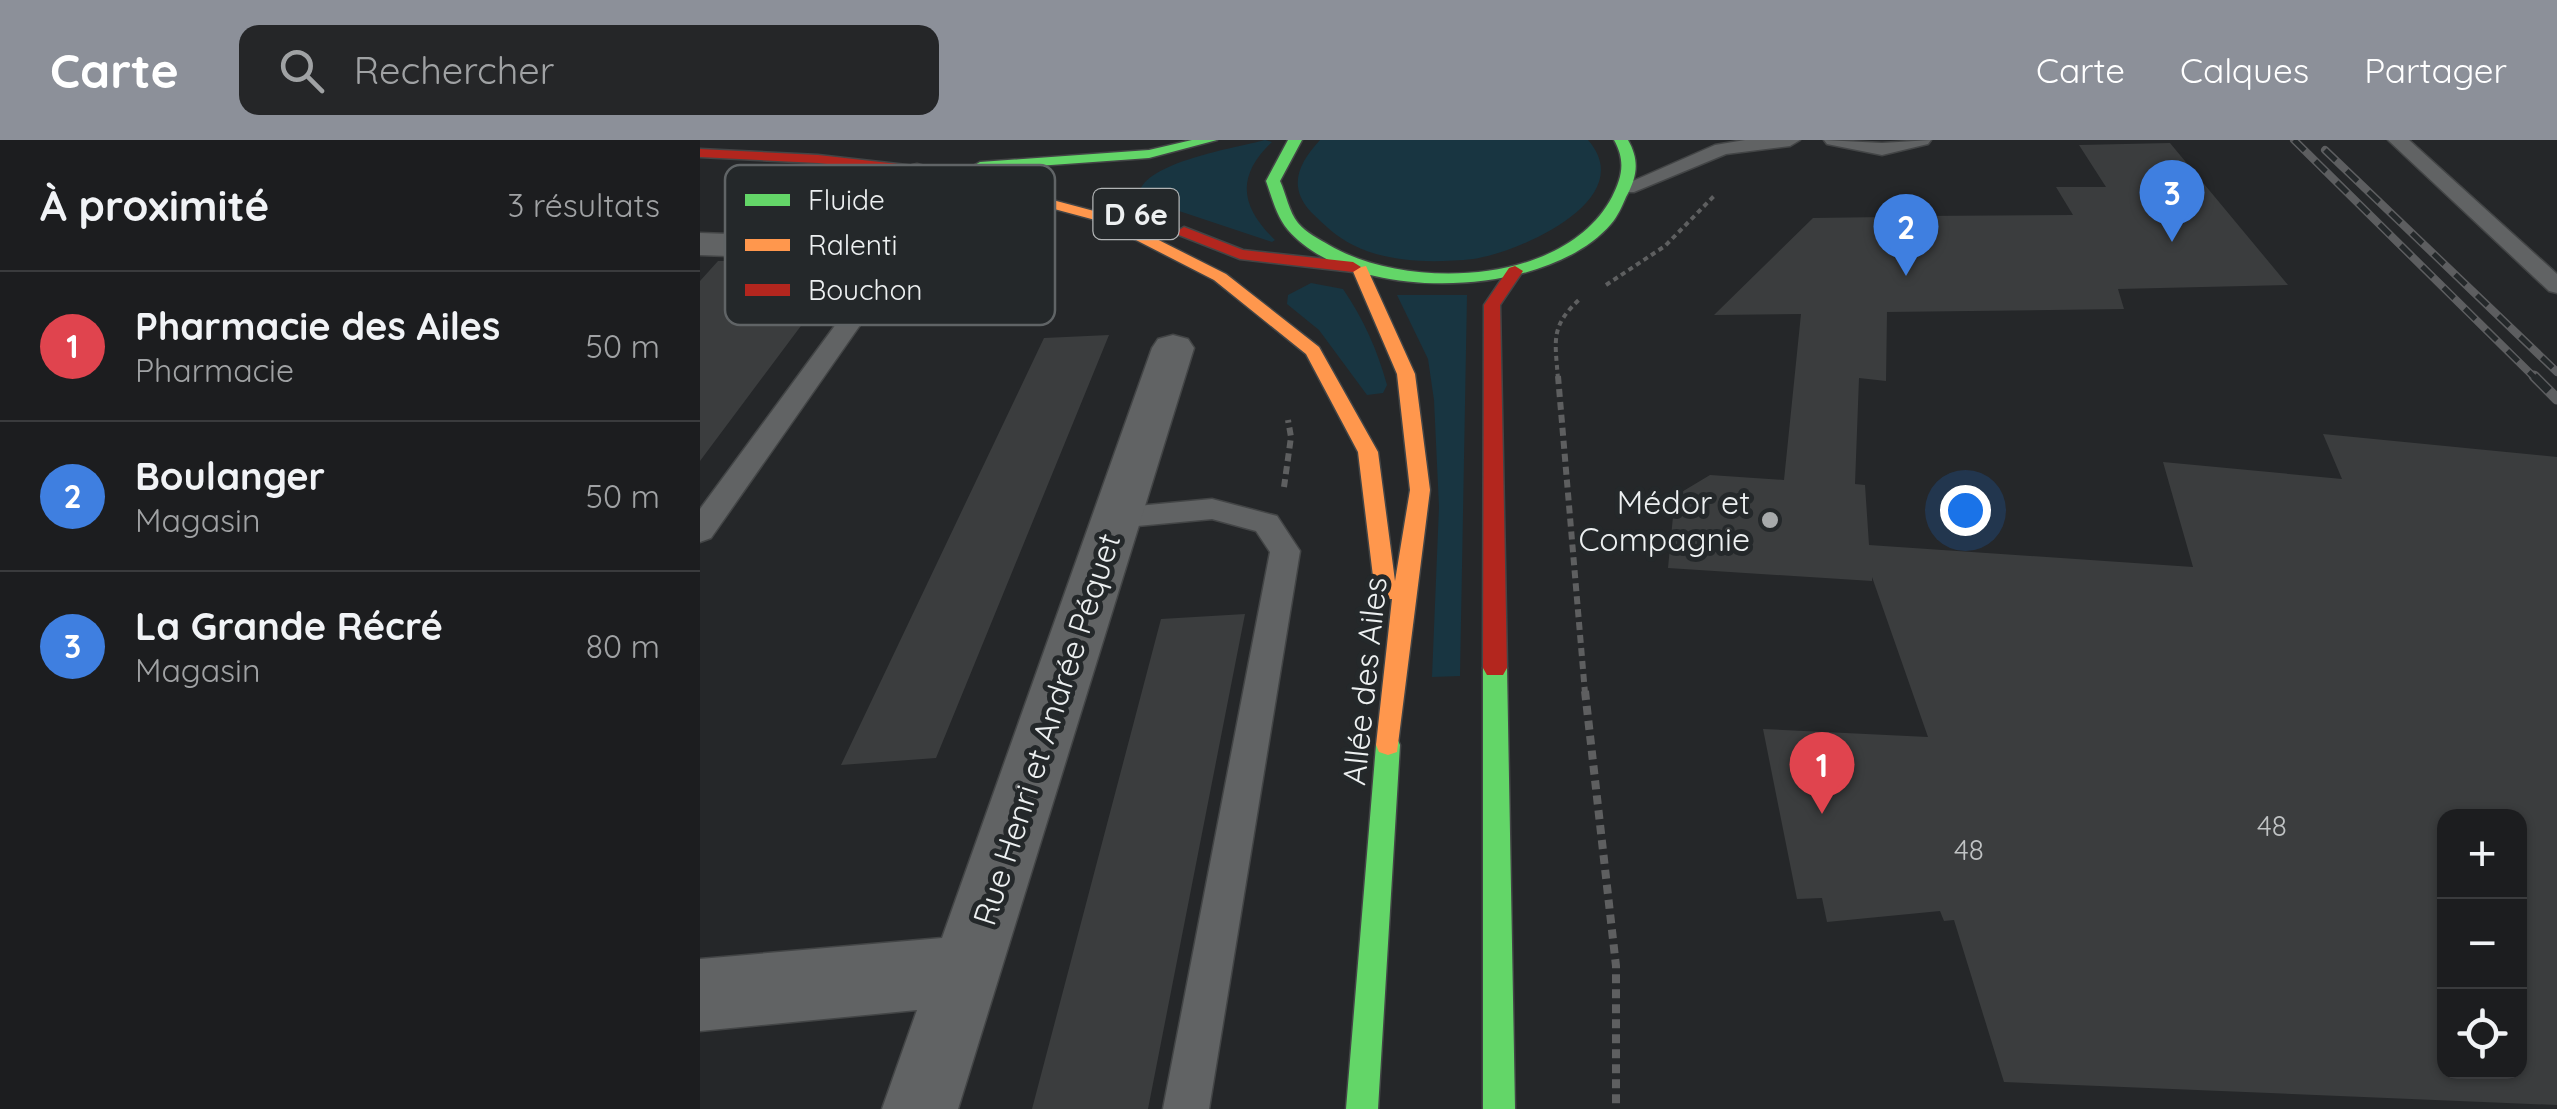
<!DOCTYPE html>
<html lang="fr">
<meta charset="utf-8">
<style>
:root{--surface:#1c1d1f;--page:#252628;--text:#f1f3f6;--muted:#a0a2a4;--line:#3a3b3d;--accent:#8c9099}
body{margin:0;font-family:Quicksand,sans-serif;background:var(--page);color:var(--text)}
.controls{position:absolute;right:30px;bottom:30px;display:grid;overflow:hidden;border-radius:20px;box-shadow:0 2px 8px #0004}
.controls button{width:90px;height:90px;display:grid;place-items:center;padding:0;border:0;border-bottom:2px solid var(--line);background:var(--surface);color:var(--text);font:50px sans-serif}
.you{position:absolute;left:1265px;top:370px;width:35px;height:35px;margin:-25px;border:8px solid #fff;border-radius:50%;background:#1a73e8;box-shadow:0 0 0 15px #1a73e833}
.badge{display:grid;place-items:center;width:65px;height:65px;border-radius:50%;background:var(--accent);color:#fff;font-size:32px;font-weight:700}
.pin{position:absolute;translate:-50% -82px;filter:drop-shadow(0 2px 5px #0008)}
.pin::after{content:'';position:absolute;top:52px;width:35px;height:30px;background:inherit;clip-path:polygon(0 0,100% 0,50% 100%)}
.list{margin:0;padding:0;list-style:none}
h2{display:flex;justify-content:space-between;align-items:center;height:130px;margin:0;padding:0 40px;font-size:42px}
h2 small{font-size:32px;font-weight:400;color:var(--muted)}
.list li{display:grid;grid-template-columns:65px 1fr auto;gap:30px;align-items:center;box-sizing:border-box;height:150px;padding:0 40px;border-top:2px solid var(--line)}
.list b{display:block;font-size:38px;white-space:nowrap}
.list p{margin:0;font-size:32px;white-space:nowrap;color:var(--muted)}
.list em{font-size:32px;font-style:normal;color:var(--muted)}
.icon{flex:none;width:55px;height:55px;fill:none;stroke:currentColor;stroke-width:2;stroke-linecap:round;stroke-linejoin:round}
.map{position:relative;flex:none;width:1857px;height:969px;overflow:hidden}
header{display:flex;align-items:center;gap:60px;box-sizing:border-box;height:140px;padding:0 50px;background:var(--accent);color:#fff}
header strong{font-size:48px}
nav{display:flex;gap:55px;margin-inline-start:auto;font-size:35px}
.search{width:700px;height:90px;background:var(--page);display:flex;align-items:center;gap:25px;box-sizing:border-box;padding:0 35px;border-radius:20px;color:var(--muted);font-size:38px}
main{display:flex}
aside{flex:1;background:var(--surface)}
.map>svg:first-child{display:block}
.green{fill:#183541}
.building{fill:#3b3d3e;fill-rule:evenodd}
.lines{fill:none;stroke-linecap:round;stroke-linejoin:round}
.lane-casing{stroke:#434546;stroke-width:3}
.street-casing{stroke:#434546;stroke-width:3}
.fast-casing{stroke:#434546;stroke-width:3}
.slow-casing{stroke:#434546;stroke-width:3}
.jam-casing{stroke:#434546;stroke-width:3}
.path-far2{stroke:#5e5f60;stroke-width:4;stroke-dasharray:5 4;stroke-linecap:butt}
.path-far1{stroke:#5e5f60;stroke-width:6;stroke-dasharray:8 5;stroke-linecap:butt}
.path{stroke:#5e5f60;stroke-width:8;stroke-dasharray:9 6;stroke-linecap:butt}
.lane{fill:#616364;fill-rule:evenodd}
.street{fill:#616364;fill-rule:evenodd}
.fast{fill:#63d668;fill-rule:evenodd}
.slow{fill:#ff974d;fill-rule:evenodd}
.jam{fill:#b3261e;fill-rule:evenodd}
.rail-far1-casing{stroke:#5d5e60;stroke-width:8}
.rail-casing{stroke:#5d5e60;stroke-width:11}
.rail-far1{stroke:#24282a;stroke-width:5;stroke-dasharray:15;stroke-linecap:butt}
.rail{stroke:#24282a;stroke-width:8;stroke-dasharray:21;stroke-linecap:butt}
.poi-dot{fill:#a7aaab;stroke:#24282a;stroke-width:4}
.labels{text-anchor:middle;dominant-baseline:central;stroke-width:10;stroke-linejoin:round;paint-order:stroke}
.number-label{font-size:28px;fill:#c0c3c4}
.shield{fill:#24282a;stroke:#b1b4b5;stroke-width:2.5}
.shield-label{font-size:30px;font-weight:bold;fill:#edf0f1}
.poi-label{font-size:32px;fill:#edf0f1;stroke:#24282a;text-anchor:end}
.street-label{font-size:32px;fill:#edf0f1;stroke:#24282a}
.key{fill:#24282a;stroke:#606466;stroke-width:2.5}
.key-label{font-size:28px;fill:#edf0f1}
</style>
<header>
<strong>Carte</strong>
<div class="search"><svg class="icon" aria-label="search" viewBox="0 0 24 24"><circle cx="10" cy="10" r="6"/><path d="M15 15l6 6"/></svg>Rechercher</div>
<nav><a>Carte</a><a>Calques</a><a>Partager</a></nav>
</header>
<main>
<aside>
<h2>À proximité<small>3 résultats</small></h2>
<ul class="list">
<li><span class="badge" style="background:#e0444e">1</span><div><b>Pharmacie des Ailes</b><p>Pharmacie</p></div><em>50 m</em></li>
<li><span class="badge" style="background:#3f7fe0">2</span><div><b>Boulanger</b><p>Magasin</p></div><em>50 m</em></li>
<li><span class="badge" style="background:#3f7fe0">3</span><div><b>La Grande Récré</b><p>Magasin</p></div><em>80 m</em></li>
</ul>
</aside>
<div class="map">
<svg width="1857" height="969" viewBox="0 0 1857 969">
<rect width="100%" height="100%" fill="#252729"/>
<path class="green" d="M 565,0 L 572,2 C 535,37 541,67 575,100 L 572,102 L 446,60 L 439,54 C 444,22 536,8 565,0 Z
M 620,0 L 888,0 C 941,60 817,113 773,119 C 733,123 689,123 653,105 C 638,98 623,84 611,72 C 587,46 599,23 620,0 Z
M 611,143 L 643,149 C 664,180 677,209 687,245 L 683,253 L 667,255 L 619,190 L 587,164 L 588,155 Z
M 697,155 L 767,155 L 760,536 L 732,537 L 739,367 L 734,260 L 728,219 Z"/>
<path class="building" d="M 1470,3 L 1588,145 L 1418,149 L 1424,169 L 1187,172 L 1186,241 L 1159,238 L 1155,344 L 1165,345 L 1169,405 L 1493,427 L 1463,322 L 1642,339 L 1623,294 L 1857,317 L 1857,965 L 1304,942 L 1254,780 L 1244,781 L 1240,771 L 1127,782 L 1122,758 L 1097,759 L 1063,589 L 1228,597 L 1172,437 L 1172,441 L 968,428 L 975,356 L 1010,335 L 1084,340 L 1101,174 L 1014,175 L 1113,78 L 1185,77 L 1200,68 L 1218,76 L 1373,75 L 1356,47 L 1406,47 L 1379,5 ZM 1744,676 L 1820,676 L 1820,932 L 1744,932 Z
M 18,121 L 61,121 L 111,127 L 94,149 L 130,147 L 0,321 L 0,141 Z
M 409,195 L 236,618 L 141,625 L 344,198 Z
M 545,474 L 448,969 L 332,969 L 461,479 Z"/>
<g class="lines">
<defs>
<path id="lane" d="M 1045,0 L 1100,0 L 1090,6 L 1026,14 L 934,52 L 920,52 L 917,48 L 1015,5 Z
M 1124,0 L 1182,3 L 1231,0 L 1228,4 L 1182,15 L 1127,4 Z
M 1688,0 L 1709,0 L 1857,134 L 1857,153 L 1849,151 Z
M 189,121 L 200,128 L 11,398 L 0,402 L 0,369 L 181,123 Z
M 512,359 L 577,376 L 600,411 L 509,969 L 463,969 L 570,412 L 556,391 L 512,379 L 416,388 L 406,385 L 401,378 L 406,371 L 416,368 Z"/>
<path id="street" d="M 0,93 L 85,96 L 189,116 L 327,128 L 341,132 L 347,140 L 341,148 L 327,152 L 189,140 L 85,118 L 0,115 Z
M 473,195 L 488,199 L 494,208 L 258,969 L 182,969 L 217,870 L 0,891 L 0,819 L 242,798 L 452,208 L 458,199 Z"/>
<path id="fast" d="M 492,0 L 517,0 L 449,18 L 280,30 L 273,26 L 280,22 L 449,10 Z
M 588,0 L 602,0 L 580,41 C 586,54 589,72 598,83 C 606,93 619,99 629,105 C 707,151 865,146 912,57 C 922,37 926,21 914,0 L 928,0 C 940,21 937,37 926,57 C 922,66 918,76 911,84 C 847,159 653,165 588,90 C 576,76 572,57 566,41 Z
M 795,519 L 803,521 L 807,528 L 815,969 L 783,969 L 783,528 L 787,521 Z
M 688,595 L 697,598 L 700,605 L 678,969 L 646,969 L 676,605 L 679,598 Z"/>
<path id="slow" d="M 217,24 L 409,75 L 526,134 L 619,207 L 678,312 L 695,441 L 710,350 L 697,234 L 652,129 L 666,126 L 715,234 L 730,350 L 697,612 L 688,615 L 679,612 L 676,605 L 692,459 L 678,459 L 675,453 L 658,312 L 606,214 L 514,140 L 399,81 L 212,31 L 212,25 Z"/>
<path id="jam" d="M 0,9 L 118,15 L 251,30 L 258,34 L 251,38 L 118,23 L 0,17 Z
M 484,87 L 543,110 L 653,122 L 661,127 L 653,132 L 540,119 L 479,95 L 476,92 Z
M 815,126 L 823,131 L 800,165 L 807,528 L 803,535 L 787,535 L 783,528 L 784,165 L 809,128 Z"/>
</defs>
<use href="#lane" class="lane-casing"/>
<use href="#street" class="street-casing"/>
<use href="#fast" class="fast-casing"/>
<use href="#slow" class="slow-casing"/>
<use href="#jam" class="jam-casing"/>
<path class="path-far2" d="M 906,145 L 965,106 L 1014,56
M 858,239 C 855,199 850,186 881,158"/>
<path class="path-far1" d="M 858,236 L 885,553
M 584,347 L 591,297 L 588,280"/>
<path class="path" d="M 885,551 L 916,826 L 916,969"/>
<use href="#lane" class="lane"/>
<use href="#street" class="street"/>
<use href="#fast" class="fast"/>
<use href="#slow" class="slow"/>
<use href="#jam" class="jam"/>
<defs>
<path id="rail-far1" d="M 1594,0 L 1836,239
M 1625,10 L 1857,232"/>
<path id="rail" d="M 1834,236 L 1857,259"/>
</defs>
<use href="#rail-far1" class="rail-far1-casing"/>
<use href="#rail" class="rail-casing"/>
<use href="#rail-far1" class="rail-far1"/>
<use href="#rail" class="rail"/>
</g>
<circle class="poi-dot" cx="1070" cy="380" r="10"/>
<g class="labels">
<g class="number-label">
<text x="1572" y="685">48</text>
<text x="1269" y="709">48</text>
</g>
<rect class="shield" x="393.5" y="49" width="85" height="50" rx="8"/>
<g class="shield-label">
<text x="436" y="74">D 6e</text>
</g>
<g class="poi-label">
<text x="1050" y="362">Médor et<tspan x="1050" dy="37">Compagnie</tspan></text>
</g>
<g class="street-label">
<text transform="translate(664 541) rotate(-84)">Allée des Ailes</text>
<text transform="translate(346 589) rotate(-72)">Rue Henri et Andrée Péquet</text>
</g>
</g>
<rect x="25" y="25" width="330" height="160" rx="15" class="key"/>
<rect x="45" y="54" width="45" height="12" fill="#63d668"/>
<rect x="45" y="99" width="45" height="12" fill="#ff974d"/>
<rect x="45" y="144" width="45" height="12" fill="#b3261e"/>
<g class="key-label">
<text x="108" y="70">Fluide</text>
<text x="108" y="115">Ralenti</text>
<text x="108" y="160">Bouchon</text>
</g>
</svg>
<div class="controls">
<button>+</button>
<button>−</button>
<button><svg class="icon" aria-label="locate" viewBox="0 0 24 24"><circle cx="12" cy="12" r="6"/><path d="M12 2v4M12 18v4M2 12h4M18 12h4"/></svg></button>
</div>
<div class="you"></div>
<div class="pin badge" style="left:1122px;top:674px;background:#e0444e">1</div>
<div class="pin badge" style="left:1206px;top:136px;background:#3f7fe0">2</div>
<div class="pin badge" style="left:1472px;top:102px;background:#3f7fe0">3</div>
</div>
</main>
